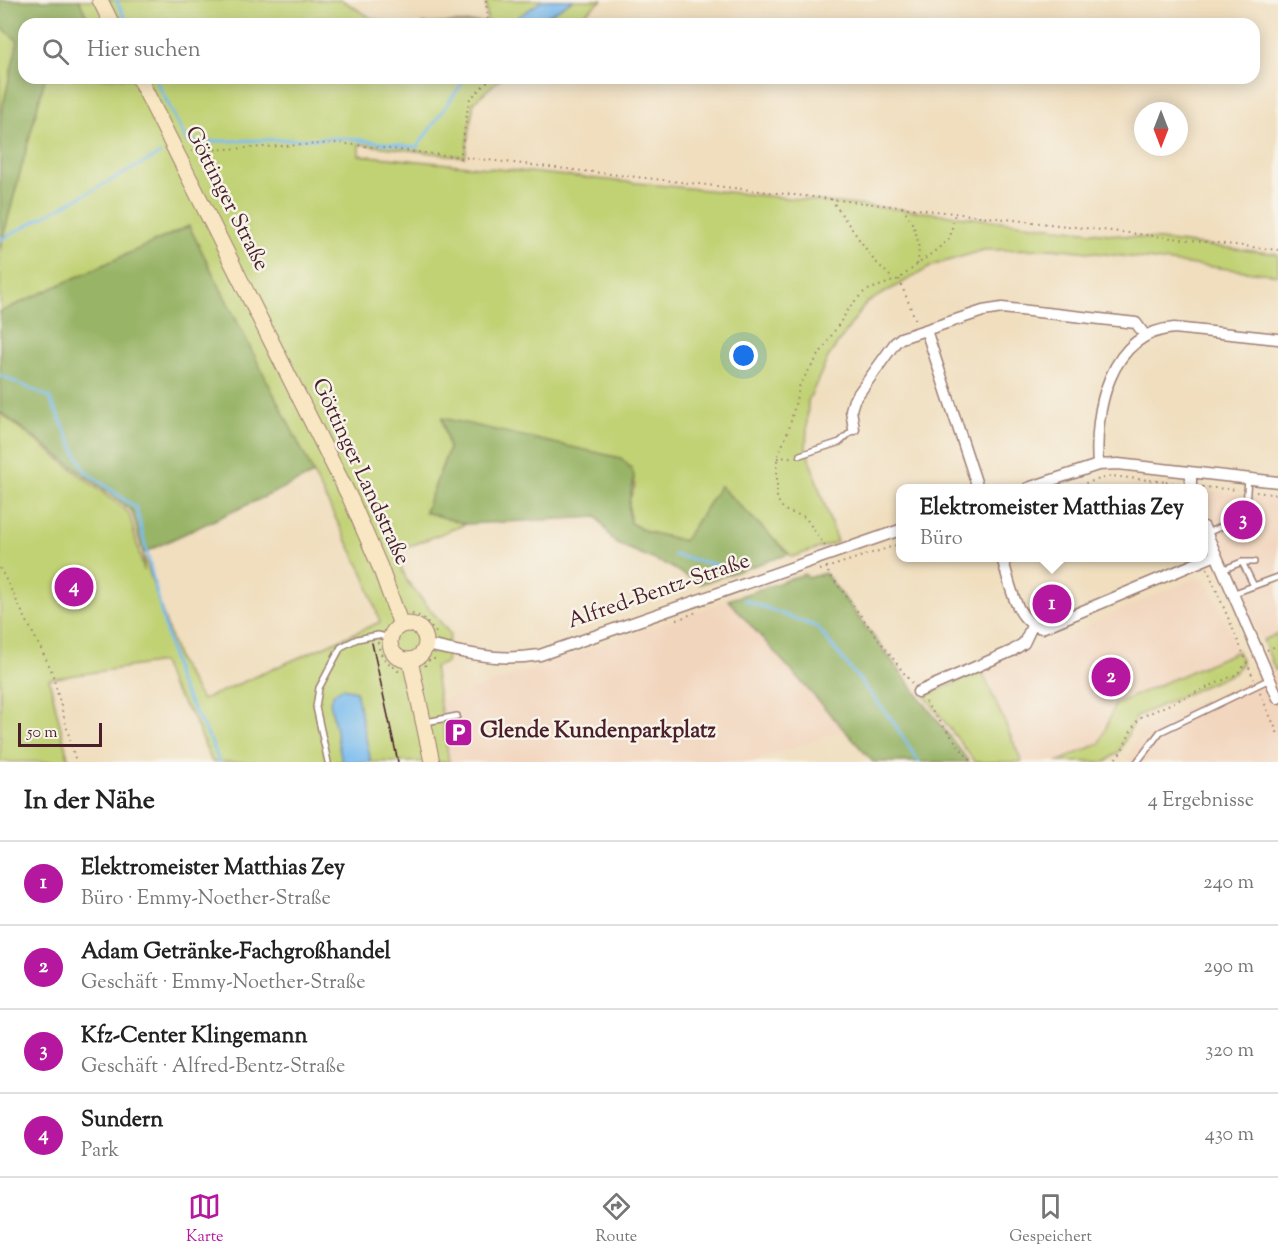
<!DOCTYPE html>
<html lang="de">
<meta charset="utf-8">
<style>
:root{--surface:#fff;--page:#f6f6f6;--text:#222;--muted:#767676;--line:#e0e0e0;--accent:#b5179e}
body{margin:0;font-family:"Sorts Mill Goudy",serif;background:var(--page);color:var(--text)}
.compass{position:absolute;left:1134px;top:102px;width:54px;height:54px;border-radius:50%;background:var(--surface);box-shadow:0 3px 15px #0003;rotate:180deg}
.scale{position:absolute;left:18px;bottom:15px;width:84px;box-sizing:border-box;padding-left:6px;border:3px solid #4a1f2b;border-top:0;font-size:16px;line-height:21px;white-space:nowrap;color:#4a1f2b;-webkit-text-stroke:4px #f7f3e8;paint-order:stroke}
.you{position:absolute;left:744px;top:356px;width:21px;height:21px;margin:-15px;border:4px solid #fff;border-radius:50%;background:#1a73e8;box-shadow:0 0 0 9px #1a73e833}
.badge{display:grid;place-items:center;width:39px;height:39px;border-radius:50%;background:var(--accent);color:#fff;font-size:20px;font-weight:700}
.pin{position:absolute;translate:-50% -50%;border:3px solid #fff;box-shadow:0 2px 6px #0006}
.popup{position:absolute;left:896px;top:484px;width:312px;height:78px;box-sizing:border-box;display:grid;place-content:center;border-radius:12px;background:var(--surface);filter:drop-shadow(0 2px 4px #0005);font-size:20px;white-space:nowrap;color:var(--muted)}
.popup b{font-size:22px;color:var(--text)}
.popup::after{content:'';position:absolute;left:50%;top:100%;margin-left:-12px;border:12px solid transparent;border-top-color:var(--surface)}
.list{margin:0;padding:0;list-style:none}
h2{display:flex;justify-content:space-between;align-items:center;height:78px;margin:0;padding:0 24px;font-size:26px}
h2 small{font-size:20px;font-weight:400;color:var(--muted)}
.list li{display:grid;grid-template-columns:39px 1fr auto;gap:18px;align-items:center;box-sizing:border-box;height:84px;padding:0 24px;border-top:2px solid var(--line)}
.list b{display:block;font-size:22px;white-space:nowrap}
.list p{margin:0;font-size:20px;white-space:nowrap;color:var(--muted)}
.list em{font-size:20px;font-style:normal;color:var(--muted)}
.icon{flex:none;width:33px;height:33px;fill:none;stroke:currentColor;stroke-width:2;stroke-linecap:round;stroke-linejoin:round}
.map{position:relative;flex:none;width:1278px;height:762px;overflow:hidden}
.search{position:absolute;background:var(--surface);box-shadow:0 3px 15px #0003;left:18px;right:18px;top:18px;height:66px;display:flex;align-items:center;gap:15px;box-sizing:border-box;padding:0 21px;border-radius:18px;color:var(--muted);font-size:22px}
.sheet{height:414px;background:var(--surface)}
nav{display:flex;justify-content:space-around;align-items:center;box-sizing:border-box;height:84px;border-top:2px solid var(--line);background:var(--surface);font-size:16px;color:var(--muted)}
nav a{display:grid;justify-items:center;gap:3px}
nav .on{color:var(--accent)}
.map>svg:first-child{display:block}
.built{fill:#f2d5bd}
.green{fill:#c1d274;stroke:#867850;stroke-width:1.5}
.forest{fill:#98b466;stroke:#716a48;stroke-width:1.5}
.water{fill:#79bcef;stroke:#626e8d;stroke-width:1.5}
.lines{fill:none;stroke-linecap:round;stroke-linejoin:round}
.stream{stroke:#79bcef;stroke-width:3}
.lane-casing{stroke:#9d7e74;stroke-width:8}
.street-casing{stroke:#9d7e74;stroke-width:13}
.secondary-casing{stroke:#9d7e74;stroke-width:17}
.path{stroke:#9d7e74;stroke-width:2;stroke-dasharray:1.5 4.5;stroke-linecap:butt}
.lane{stroke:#fff;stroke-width:5}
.street{stroke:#fff;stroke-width:10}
.secondary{stroke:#f9e7c3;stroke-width:15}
.tram{stroke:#4a1f2b;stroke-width:1.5}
.labels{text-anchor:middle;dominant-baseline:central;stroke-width:5;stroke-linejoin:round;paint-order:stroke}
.street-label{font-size:22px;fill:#4a1f2b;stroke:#f7f3e8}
.poi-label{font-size:22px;font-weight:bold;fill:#4a1f2b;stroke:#f7f3e8;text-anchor:start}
</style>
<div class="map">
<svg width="1278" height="762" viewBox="0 0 1278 762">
<rect width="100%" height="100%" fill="#f7f3e8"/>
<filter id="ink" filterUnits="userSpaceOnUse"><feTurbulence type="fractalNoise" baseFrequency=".0167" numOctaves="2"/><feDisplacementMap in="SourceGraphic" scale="12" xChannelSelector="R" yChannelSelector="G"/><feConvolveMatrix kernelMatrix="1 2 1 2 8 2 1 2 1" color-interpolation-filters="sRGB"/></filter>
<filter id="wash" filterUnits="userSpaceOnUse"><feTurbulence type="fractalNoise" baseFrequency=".008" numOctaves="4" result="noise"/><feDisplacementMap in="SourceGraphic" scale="24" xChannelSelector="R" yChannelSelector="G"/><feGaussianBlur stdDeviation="1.35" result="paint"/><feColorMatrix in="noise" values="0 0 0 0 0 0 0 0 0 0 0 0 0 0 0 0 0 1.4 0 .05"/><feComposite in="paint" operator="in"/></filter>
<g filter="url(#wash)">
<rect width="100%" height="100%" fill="#f0debe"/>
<path class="built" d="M 1212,491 L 1278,499 L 1278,633 L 1261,640 L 1204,510 L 1204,495 Z
M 1195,578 L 1205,580 L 1209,585 L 1238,650 L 1115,704 L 1100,743 L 1056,762 L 1022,762 L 982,671 Z
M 728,600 L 845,730 L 752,762 L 449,762 L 437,702 Z
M 1278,669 L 1278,762 L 1127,762 L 1139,729 Z"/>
<path class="green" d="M 0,0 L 7,0 L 24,24 L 24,78 L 0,196 Z
M 79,0 L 342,0 L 371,18 L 395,24 L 90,24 Z
M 486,0 L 602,0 L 571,24 L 422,24 L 487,22 Z
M 45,78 L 501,78 L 474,102 L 465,157 L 359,144 L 359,155 L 906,210 L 1278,254 L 1278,275 L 1063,249 L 984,250 L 934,265 L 866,303 L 829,356 L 808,401 L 806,449 L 837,542 L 792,557 L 720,486 L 685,541 L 648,532 L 630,523 L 629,501 L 635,486 L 631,467 L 442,419 L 449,448 L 425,512 L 466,524 L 395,552 L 407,581 L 450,634 L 446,663 L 434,667 L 449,762 L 212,762 L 194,719 L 171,686 L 162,662 L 49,679 L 69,762 L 0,762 L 0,413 L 129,513 L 144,571 L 143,553 L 178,660 L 202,700 L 380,622 L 364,575 L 189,226 L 0,312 L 0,249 Z
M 1278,634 L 1278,669 L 1275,670 L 1263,640 Z
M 1238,651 L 1242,663 L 1234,673 L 1137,716 L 1120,750 L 1106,762 L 1057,762 L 1100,743 L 1115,704 Z
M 982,671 L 1022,762 L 975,762 L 925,696 Z"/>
<path class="forest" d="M 0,0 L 79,0 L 90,24 L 24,24 L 24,78 L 45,78 L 0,249 L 0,118 L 18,41 L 0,26 Z
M 189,226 L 314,474 L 143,553 L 132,511 L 0,412 L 0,312 Z
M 442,418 L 621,458 C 643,478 631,481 629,503 C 628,509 629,517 630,523 L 648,532 L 684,541 L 720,486 L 789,554 L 700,584 L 669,566 L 615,543 L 597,517 L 466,524 L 425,512 L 449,449 Z
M 825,573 L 969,762 L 873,762 L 728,600 L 805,574 L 808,578 Z"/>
<path class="water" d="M 543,0 L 573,0 L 535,24 L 508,24 Z
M 342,688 L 356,691 L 371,762 L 342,762 L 330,701 L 335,692 Z"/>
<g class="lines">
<path class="stream" d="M 116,0 L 128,24
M 155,78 L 187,142 L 344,138 L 417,147 L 466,78
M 0,240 L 160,154
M 0,375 L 49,397 L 85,471 L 136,508 L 178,681 L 212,743 L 219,762
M 674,555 L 729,568
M 745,600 L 817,627 L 891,719 L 919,762"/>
</g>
</g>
<g filter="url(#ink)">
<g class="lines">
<defs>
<path id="lane" d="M 800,455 L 840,442 L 854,429
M 1207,533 L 1245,516 L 1248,479
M 1242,562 L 1253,584
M 1222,570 L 1242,562 L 1254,562
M 1232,594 L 1278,577
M 426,722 L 457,716
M 328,762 L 316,707 L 319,688 L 341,647 L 357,639 L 378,635 L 390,638
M 1137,762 L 1160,732 L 1270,679"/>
<path id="street" d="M 926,330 L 978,488
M 854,429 L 851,410 L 854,400 L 895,343 L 901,338 L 983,311 L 1002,308 L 1136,323 L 1144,334
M 1098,465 C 1094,411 1109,333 1174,328 L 1278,339
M 1028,488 L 1098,465 L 1118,464 L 1278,482
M 1191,488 L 1191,473
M 1204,527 L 1278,698
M 1002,558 C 1010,581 1014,622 1042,628 L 1216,555
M 426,645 C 469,653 495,662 540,655 L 900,530
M 918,692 L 1012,651 L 1024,643 L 1032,626"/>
<path id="secondary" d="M 100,0 L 112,24
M 139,78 L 351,500 L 380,567 L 401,625
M390 642a18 18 0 1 1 36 0a18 18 0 1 1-36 0Z
M 410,660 L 432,762"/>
</defs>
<use href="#lane" class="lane-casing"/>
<use href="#street" class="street-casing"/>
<use href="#secondary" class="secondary-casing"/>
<path class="path" d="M 486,0 L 488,24
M 191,151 L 338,143 L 1278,250
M 460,159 L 469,100 L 491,78
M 831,199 L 873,259 L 893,279
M 902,207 C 915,223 922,245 917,265
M 899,279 L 916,321
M 777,458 L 792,457
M 1166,482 L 1181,484
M 1202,487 L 1238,490
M 1068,488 L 1111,476 L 1166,482 L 1172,488
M 1256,492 L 1278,495
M 825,546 L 805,517 L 784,510 L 777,499 L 777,458 L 789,429 L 800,384 L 852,304 L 865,291 L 899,279 L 941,246 L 950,238 L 955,212
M 827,566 L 828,572 L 913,685
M 0,568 L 51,669 L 76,762
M 1207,568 L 1254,679
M 820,570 L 900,544
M 412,614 L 422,617 L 439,636
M 677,620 L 699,611
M 378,642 C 380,661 389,661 399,672
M 1267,650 L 1278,645
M 425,666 L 430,659 L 437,659
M 1260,693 L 1278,734
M 925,702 L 971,762
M 1111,762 C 1127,751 1127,730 1141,717 L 1237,674 L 1249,660"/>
<use href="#lane" class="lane"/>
<use href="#street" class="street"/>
<use href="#secondary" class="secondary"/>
<path class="tram" d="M 372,643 L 398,762"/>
</g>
</g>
<defs>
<symbol id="parking-square" viewBox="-11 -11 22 22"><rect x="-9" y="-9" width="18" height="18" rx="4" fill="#b5179e" stroke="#f7f3e8"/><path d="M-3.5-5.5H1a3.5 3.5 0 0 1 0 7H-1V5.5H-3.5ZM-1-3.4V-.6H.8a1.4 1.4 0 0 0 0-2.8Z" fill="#fff"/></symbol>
</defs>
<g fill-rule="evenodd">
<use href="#parking-square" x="442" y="716" width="33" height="33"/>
</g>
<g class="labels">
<g class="street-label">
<text transform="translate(226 199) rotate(63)">Göttinger Straße</text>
<text transform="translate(360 472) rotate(65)">Göttinger Landstraße</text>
<text transform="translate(659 592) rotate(-19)">Alfred-Bentz-Straße</text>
</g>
<g class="poi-label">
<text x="480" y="732">Glende Kundenparkplatz</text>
</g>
</g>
</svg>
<svg class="compass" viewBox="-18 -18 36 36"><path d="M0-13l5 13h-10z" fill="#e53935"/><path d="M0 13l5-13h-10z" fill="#767676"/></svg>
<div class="scale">50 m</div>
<div class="you"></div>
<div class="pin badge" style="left:1052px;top:604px">1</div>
<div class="popup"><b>Elektromeister Matthias Zey</b>Büro</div>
<div class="pin badge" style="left:1111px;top:677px">2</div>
<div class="pin badge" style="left:1243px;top:520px">3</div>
<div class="pin badge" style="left:74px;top:587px">4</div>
<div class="search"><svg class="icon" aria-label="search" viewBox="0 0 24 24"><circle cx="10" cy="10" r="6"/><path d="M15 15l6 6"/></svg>Hier suchen</div>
</div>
<section class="sheet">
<h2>In der Nähe<small>4 Ergebnisse</small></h2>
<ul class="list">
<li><span class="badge">1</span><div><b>Elektromeister Matthias Zey</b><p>Büro · Emmy-Noether-Straße</p></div><em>240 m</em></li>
<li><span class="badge">2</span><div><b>Adam Getränke-Fachgroßhandel</b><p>Geschäft · Emmy-Noether-Straße</p></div><em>290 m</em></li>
<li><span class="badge">3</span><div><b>Kfz-Center Klingemann</b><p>Geschäft · Alfred-Bentz-Straße</p></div><em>320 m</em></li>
<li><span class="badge">4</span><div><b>Sundern</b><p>Park</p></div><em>430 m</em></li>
</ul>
</section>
<nav>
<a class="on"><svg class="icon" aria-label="map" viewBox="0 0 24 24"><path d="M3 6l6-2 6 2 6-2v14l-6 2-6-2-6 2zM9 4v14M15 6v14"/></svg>Karte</a>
<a><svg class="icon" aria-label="directions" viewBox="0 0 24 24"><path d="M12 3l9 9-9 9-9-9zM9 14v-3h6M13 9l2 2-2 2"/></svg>Route</a>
<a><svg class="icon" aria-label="saved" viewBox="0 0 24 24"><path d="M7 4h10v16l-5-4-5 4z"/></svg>Gespeichert</a>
</nav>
